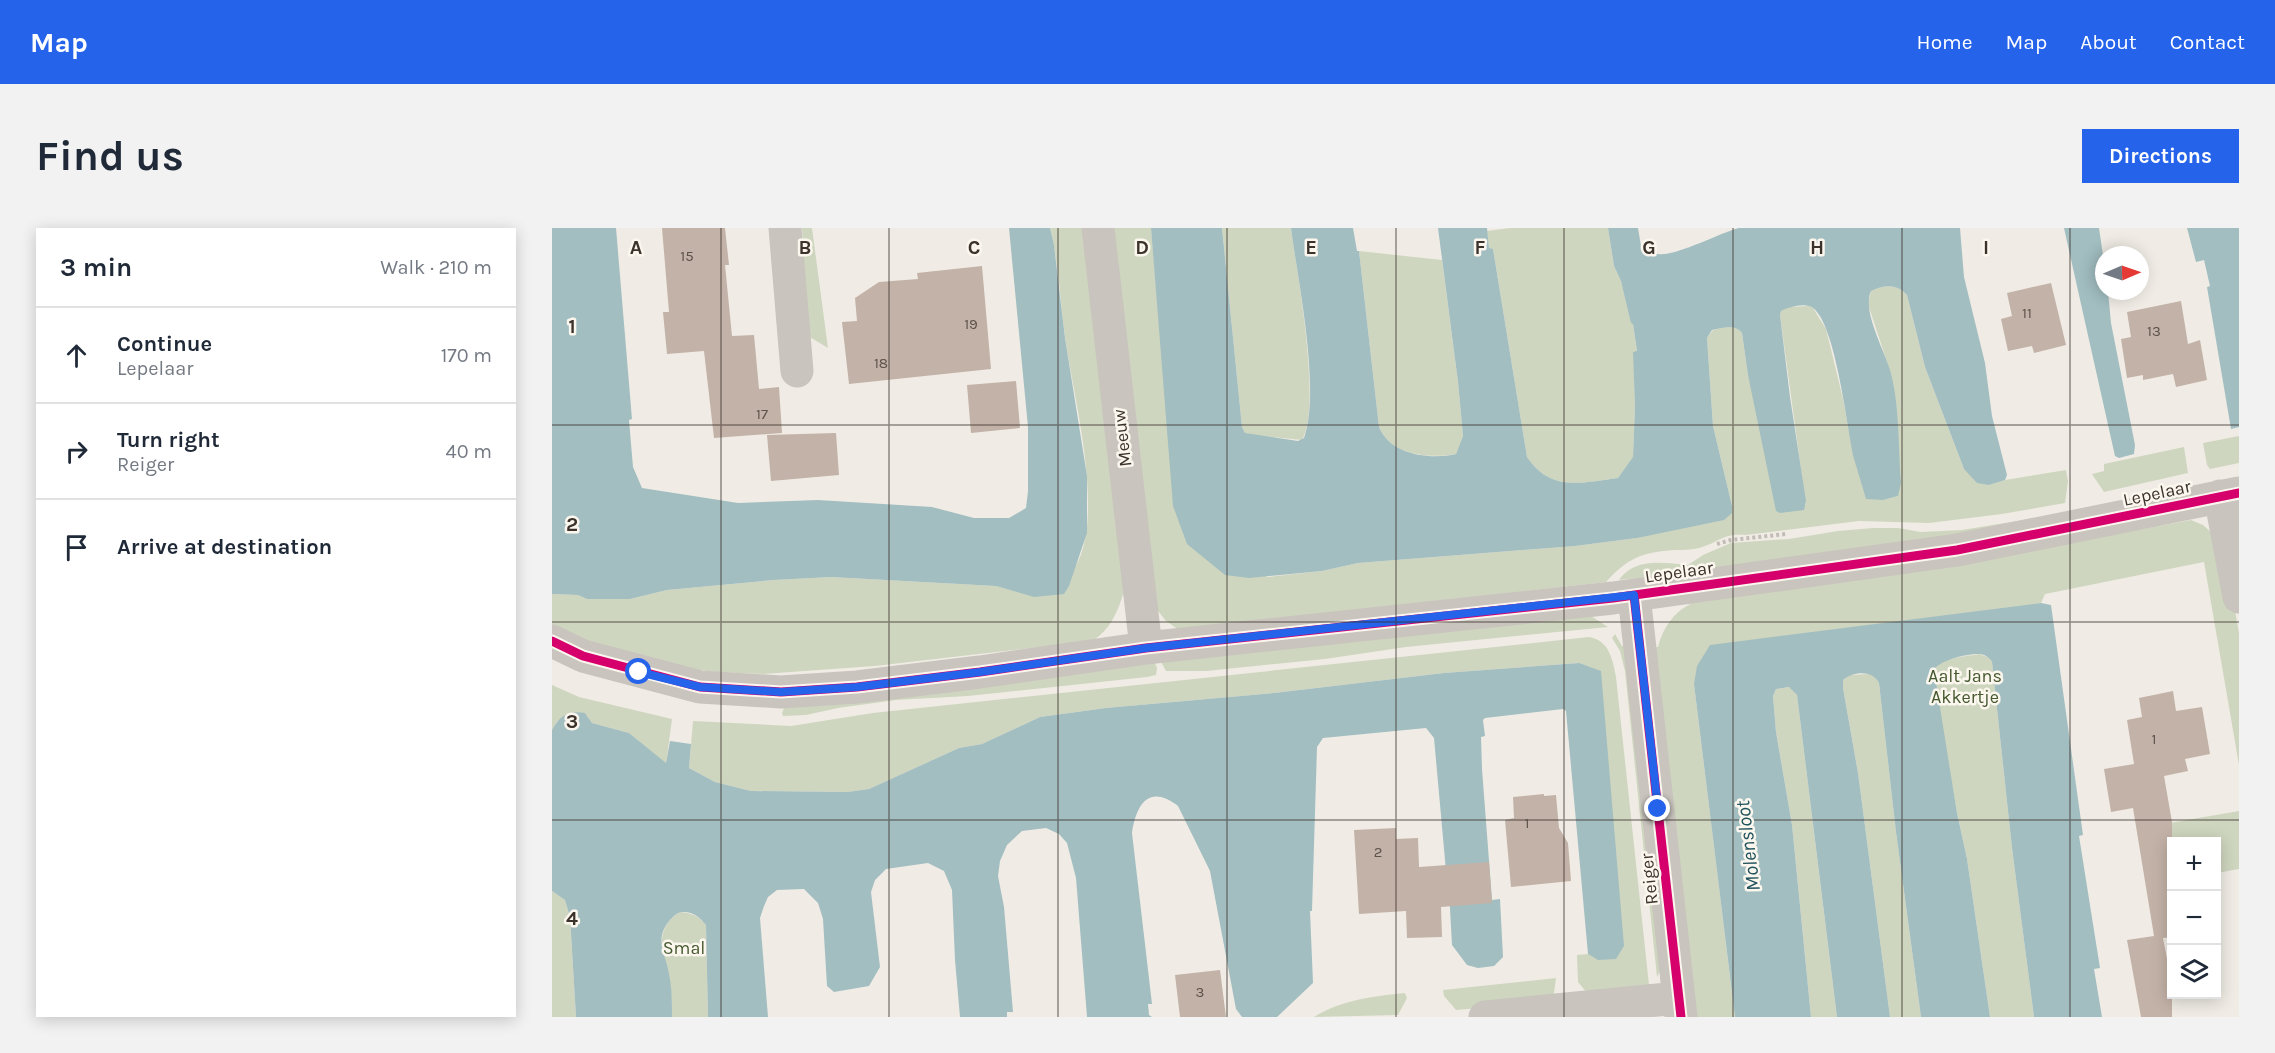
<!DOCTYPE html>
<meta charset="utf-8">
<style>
:root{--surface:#fff;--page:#f2f2f3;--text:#1f2937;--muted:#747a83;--line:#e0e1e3;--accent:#2563eb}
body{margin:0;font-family:Karla,sans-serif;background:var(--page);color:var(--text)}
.controls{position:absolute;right:18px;bottom:18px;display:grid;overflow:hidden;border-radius:0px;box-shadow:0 3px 15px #0003}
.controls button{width:54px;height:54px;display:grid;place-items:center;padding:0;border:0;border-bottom:2px solid var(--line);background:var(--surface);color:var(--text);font:30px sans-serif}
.compass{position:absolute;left:1543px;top:18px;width:54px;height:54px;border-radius:50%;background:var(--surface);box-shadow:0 3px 15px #0003;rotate:88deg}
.stop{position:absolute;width:18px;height:18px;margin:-14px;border:4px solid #2563eb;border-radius:50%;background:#fff}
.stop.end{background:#2563eb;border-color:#fff;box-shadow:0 2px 6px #0008}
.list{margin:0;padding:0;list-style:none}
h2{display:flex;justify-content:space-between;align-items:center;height:78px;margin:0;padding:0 24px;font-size:26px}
h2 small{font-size:20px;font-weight:400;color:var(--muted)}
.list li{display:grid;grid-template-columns:39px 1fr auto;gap:18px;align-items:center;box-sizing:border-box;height:96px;padding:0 24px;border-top:2px solid var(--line)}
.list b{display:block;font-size:22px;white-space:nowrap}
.list p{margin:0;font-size:20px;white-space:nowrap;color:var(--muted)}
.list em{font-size:20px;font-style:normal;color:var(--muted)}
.icon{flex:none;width:33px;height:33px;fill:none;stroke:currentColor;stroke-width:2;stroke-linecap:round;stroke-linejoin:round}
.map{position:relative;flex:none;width:1687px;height:789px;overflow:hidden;border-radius:0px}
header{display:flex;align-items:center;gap:36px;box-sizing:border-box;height:84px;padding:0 30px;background:var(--accent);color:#fff}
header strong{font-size:28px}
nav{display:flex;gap:33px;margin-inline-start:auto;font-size:21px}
.intro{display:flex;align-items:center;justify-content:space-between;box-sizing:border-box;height:144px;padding:0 36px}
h1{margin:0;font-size:42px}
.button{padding:15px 27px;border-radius:0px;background:var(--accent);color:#fff;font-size:21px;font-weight:700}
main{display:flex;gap:36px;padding:0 36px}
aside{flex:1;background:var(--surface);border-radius:0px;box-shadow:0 3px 15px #0003}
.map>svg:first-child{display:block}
.green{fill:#cfd6bf}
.water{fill:#a2bec1}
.building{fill:#c3b2a7}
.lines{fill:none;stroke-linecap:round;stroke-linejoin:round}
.path{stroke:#c2bdb6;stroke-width:4;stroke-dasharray:3 3;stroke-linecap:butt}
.minor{stroke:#c9c4be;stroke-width:33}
.cycleway-casing{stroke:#fbf6ee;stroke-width:13}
.cycleway{stroke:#d6006c;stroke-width:9}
.route{stroke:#2563eb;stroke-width:8}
.grid{fill:none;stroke:#3b322b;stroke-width:1.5;stroke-opacity:0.55}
.labels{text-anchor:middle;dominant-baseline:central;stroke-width:5;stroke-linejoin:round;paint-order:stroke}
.number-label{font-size:15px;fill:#5d524a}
.street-label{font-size:18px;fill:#3b322b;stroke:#fbf6ee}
.park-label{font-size:18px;fill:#45592f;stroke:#fbf6ee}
.water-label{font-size:20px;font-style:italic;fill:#20535d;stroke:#fbf6ee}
.grid-label{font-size:20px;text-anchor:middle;font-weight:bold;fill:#3b322b;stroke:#fbf6ee;stroke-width:5;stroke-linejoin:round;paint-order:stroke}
</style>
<header>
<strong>Map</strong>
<nav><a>Home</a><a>Map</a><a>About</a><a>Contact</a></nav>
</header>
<div class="intro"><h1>Find us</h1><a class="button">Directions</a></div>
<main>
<aside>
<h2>3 min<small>Walk · 210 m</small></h2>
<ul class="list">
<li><svg class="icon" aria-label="ahead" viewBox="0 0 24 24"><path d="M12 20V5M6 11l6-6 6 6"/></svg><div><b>Continue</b><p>Lepelaar</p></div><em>170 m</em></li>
<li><svg class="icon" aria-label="right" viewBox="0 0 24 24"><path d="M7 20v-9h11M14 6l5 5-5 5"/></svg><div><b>Turn right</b><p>Reiger</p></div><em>40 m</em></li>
<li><svg class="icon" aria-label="arrive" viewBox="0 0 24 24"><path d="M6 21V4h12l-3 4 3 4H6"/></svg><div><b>Arrive at destination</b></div></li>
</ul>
</aside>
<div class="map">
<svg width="1687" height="789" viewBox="0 0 1687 789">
<rect width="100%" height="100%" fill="#f0ece5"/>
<path class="green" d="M 250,0 L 260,0 L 276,120 L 256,108 Z
M 498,0 L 536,0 L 573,360 C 567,381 559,402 540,413 L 323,438 L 211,446 L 163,444 L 110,437 L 0,403 L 0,366 L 26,367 L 35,371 L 78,371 L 115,362 L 222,352 L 279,349 L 444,358 L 482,368 C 492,362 517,349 523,339 C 554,289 521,167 513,109 C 508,73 507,36 498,0 Z
M 557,0 L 599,0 L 612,147 L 715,349 L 770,343 L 806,335 L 1023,318 L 1085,310 L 1180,278 L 1161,198 L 1155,110 L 1161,102 C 1171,100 1183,96 1190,105 L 1196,147 L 1254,278 L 1228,87 L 1229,83 L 1236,79 L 1257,78 L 1261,80 L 1274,101 L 1291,171 L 1302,230 L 1331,272 L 1346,268 L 1337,140 L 1316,76 L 1319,63 C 1333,56 1345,56 1355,67 L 1373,139 L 1412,241 L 1437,257 L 1453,252 L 1514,242 L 1516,253 L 1513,275 L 1450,286 L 1377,295 L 1307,293 L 1194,307 C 1171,305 1169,313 1150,319 C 1142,322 1131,322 1123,322 C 1090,324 1076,330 1054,354 L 627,402 L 614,393 L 603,379 Z
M 670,0 L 739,0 C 745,44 770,178 750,212 L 701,207 L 693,205 L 690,199 Z
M 958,0 L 1056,0 L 1062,38 L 1069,53 L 1081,96 L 1085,124 L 1082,124 L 1083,178 L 1081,230 L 1066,250 C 1028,255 999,264 975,229 L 941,21 L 937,21 L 935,3 Z
M 807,23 L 890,32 L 906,154 L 911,208 L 904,226 C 877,231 838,227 827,199 Z
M 1687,208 L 1687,235 L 1658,241 L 1655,237 L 1651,215 Z
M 1632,219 L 1636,245 L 1552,264 L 1540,246 L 1552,243 L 1552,236 Z
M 1502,287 L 1333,320 L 1215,336 L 1067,352 C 1083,329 1112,335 1136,337 L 1151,327 L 1179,315 L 1237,311 L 1286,303 L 1321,300 L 1346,300 L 1369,304 L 1410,302 Z
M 1639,292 L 1651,297 L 1661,306 L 1674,332 L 1687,405 L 1687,537 L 1652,334 L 1493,366 L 1489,375 L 1142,456 L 1183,789 L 1144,789 L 1102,419 L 1106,419 C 1111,399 1122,384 1140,375 L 1350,345 Z
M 1039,388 L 1056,399 L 854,419 L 773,431 L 654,443 L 614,443 L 609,434 Z
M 1063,406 L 1070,418 L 1073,417 L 1109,741 L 1105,749 L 1073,443 L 1068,423 L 1060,410 Z
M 1037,409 C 1057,412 1061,432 1064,449 L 1097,757 L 1040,771 L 1026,754 L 1025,727 L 1036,726 L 1047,732 L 1027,435 L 892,445 L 722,465 L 554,480 L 488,489 L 430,516 L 407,520 L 317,561 L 297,564 L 199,563 L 163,554 L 137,540 L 141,493 L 239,498 L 321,485 Z
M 1427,426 L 1438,430 L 1440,434 L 1460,620 L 1482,789 L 1438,789 L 1415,631 L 1405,585 L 1382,451 C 1382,447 1381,441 1384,437 C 1390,430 1418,428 1427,426 Z
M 603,435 L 605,440 L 604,447 L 595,449 L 416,468 L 344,472 L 286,480 L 254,487 L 231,488 L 230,485 L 232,480 Z
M 1318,446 L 1323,448 L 1327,455 L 1344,604 L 1369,789 L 1338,789 L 1306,545 L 1291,460 L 1291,452 L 1298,447 Z
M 0,457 L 27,469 L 120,491 L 114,536 L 77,505 L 40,495 L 33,485 L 5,493 L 0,502 Z
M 1238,459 L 1245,467 L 1285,789 L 1259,789 L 1240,597 L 1224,504 L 1221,468 L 1224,461 Z
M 1687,583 L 1687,641 L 1665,645 L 1664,614 L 1620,614 L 1594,599 Z
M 0,663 L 13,672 L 18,689 L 24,789 L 0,789 Z
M 128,684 C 139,685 146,687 154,697 L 156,789 L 120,789 C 120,775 119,761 117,747 C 116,740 113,735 111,729 C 106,713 112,692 128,684 Z
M 1004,750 L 1002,765 L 997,774 L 904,782 L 892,768 L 891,762 Z
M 853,765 L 855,770 L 846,787 L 762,789 C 789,772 822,768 853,765 Z"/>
<path class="water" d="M 0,0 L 64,0 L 80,191 L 77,192 L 81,239 L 90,260 L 186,275 L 266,272 L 380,279 L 422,290 L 457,290 L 474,280 L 476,263 L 476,199 L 457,0 L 498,0 L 502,17 L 513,110 L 535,248 L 535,305 L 517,358 L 512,366 L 482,369 L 444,358 L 279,349 L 222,352 L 115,362 L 78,371 L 35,371 L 26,367 L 0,366 Z
M 599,0 L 670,0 L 690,199 L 693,205 L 746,213 L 752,210 C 769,161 746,54 739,0 L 801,0 L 805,23 L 807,23 L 827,199 C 838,227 878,232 904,226 L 911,208 L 906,154 L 886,0 L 935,0 L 937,20 L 941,21 L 975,229 C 999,264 1028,255 1066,250 L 1081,229 L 1083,178 L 1081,124 L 1085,123 L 1081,96 L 1079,95 L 1069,53 L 1062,38 L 1056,0 L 1086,0 L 1089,18 C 1094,20 1101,25 1106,26 C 1123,29 1167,5 1187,0 L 1408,0 L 1412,49 L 1433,135 L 1440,188 L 1455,247 L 1453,252 L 1437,257 L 1425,255 L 1412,241 L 1373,139 L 1355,67 C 1345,56 1333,56 1319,63 C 1310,82 1331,120 1337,139 C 1348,173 1346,219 1349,255 L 1346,268 L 1331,272 L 1314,271 C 1310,257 1306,244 1302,231 C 1295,200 1284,97 1261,80 C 1254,74 1236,79 1229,83 L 1228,87 L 1238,169 L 1254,273 L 1252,282 L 1228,285 L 1224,283 L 1196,147 L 1190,105 C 1183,96 1171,100 1160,102 L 1155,110 L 1161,198 L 1180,278 L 1180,285 L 1172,292 L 1085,310 L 1023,318 L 806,335 L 770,343 L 697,350 L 673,347 L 635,316 L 621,278 Z
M 1512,0 L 1547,0 L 1552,34 L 1552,63 L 1556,63 L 1559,95 L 1583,217 L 1582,226 L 1567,230 L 1563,228 Z
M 1635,0 L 1687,0 L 1687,199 L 1679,201 L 1655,59 L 1658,58 L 1652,32 L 1644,34 Z
M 1489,375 L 1499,377 L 1531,607 L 1527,608 L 1548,740 L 1542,741 L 1550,789 L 1482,789 L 1460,620 L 1440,434 C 1438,430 1434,427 1428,426 C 1418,425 1386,432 1382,442 L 1405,585 L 1415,631 L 1438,789 L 1369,789 L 1344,604 L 1327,455 C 1321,442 1301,443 1291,452 L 1291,460 L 1306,545 L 1338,789 L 1285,789 L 1245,467 L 1237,459 L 1224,461 L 1221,468 L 1224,504 L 1240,597 L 1259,789 L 1183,789 L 1142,456 L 1145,438 L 1158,417 Z
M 1027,435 L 1049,443 L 1072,718 L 1064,731 L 1046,732 L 1036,726 L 1014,483 L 1011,481 L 933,490 L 931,492 L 933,508 L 929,509 L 930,541 L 940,672 L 948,671 L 951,729 L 942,738 L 926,740 L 915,737 L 900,717 L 896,644 L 894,643 L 882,510 L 874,500 L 771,510 L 765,519 L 760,683 L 758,683 L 761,755 L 725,789 L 690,789 L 684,781 L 658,643 L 626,578 C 596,555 584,578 580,605 L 600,776 L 596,776 L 597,787 L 600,789 L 535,789 L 524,650 L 515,615 L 507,606 L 494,600 L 470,603 L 455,617 L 448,633 L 446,648 L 452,679 L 461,784 L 455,784 L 455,789 L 408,789 L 403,732 L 400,662 L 392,643 L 376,635 L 334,641 L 323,652 L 319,664 L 328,739 L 317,758 L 282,764 L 275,758 L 271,691 L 266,675 L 252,661 L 225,662 L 216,669 L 212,678 L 208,690 L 216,789 L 156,789 L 154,697 C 148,689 140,683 130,684 C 124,685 122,688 118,692 C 101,712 114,726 117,746 C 120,760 120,775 120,789 L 24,789 L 18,689 L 13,672 L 0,663 L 0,502 C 7,488 17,482 33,485 L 40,495 L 77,505 L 114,535 L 118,513 L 139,516 L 137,540 L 163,554 L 199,563 L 296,564 L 317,561 L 407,520 L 430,516 L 488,489 L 554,480 L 722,465 L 892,445 Z"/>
<path class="building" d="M 110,0 L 173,0 L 177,37 L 173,37 L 180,108 L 202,107 L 207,161 L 227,159 L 230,205 L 162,210 L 152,123 L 115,126 L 111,84 L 117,84 Z
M 430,38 L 439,141 L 297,156 L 290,94 L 305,93 L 303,70 L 327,54 L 366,51 L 365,45 Z
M 1499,55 L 1514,117 L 1482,125 L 1480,118 L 1456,123 L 1449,91 L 1460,88 L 1455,65 Z
M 1629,73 L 1636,116 L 1648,112 L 1655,152 L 1624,159 L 1621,146 L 1591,152 L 1591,147 L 1575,150 L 1569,111 L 1579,109 L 1575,84 Z
M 464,153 L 468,200 L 419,205 L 415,157 Z
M 284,205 L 287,247 L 219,253 L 215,207 Z
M 1621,463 L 1624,483 L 1650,479 L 1658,526 L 1633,531 L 1636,543 L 1612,548 L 1620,594 L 1620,709 L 1611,710 L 1620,757 L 1620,789 L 1589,789 L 1575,712 L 1602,708 L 1581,580 L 1559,584 L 1552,541 L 1582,536 L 1575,492 L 1590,489 L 1587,470 Z
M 992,566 L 992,568 L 1004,567 L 1007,600 L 1016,615 L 1019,653 L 959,659 L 953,592 L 962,590 L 961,569 Z
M 844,600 L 844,611 L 866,610 L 867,639 L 937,634 L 940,675 L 889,679 L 890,709 L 855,710 L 854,683 L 807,686 L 802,602 Z
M 668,742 L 674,789 L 628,789 L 623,747 Z"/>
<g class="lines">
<path class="path" d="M 1165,316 L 1179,312 L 1234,306"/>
<path class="minor" d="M 233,0 L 245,143
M 546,0 L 594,420
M 1668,268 L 1687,369
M 1082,367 L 1129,789
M 0,413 L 31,428 L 148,459 L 229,464 L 305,459 L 428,444 L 594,420 L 1061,370 L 1405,322 L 1687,265
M 933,789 L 1126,770"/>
<defs>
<path id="cycleway" d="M 1082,367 L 1129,789
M 0,413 L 31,428 L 148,459 L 229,464 L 305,459 L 428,444 L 594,420 L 1061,370 L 1405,322 L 1687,265"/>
</defs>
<use href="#cycleway" class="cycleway-casing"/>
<use href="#cycleway" class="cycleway"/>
</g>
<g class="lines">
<path class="route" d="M 87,444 L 148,459 L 229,464 L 305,459 L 428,444 L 594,420 L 1082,367 L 1106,581"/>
</g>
<path class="grid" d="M 169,0 L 169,789M 337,0 L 337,789M 506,0 L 506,789M 675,0 L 675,789M 844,0 L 844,789M 1012,0 L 1012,789M 1181,0 L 1181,789M 1350,0 L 1350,789M 1518,0 L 1518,789M 0,197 L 1687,197M 0,394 L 1687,394M 0,592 L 1687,592"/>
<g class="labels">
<g class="number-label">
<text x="135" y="28">15</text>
<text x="1475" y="85">11</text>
<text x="419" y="96">19</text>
<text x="1602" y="103">13</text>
<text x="329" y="135">18</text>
<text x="210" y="186">17</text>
<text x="1602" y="511">1</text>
<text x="975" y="595">1</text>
<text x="826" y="624">2</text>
<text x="648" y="764">3</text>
</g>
<g class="street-label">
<text transform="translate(570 210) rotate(-97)">Meeuw</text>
<text transform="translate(1605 265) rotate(-12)">Lepelaar</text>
<text transform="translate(1127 344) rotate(-8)">Lepelaar</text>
<text transform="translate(1097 651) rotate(-96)">Reiger</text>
</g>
<g class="park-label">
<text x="1413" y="448">Aalt Jans<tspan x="1413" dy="21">Akkertje</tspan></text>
<text x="132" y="720">Smal</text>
</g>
<g class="water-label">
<text transform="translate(1196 618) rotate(-97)">Molensloot</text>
</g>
</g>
<g class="grid-label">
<text x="84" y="26">A</text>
<text x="253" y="26">B</text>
<text x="422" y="26">C</text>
<text x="590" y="26">D</text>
<text x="759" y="26">E</text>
<text x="928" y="26">F</text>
<text x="1097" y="26">G</text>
<text x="1265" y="26">H</text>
<text x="1434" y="26">I</text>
<text x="20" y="105">1</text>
<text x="20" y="303">2</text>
<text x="20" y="500">3</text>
<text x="20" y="697">4</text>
</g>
</svg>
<div class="controls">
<button>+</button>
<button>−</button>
<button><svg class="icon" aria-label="layers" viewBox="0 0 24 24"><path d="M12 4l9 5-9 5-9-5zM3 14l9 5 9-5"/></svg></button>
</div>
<svg class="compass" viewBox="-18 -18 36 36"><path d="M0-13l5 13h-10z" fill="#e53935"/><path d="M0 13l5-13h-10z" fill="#747a83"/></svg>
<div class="stop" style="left:87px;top:444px"></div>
<div class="stop end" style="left:1106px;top:581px"></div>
</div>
</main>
